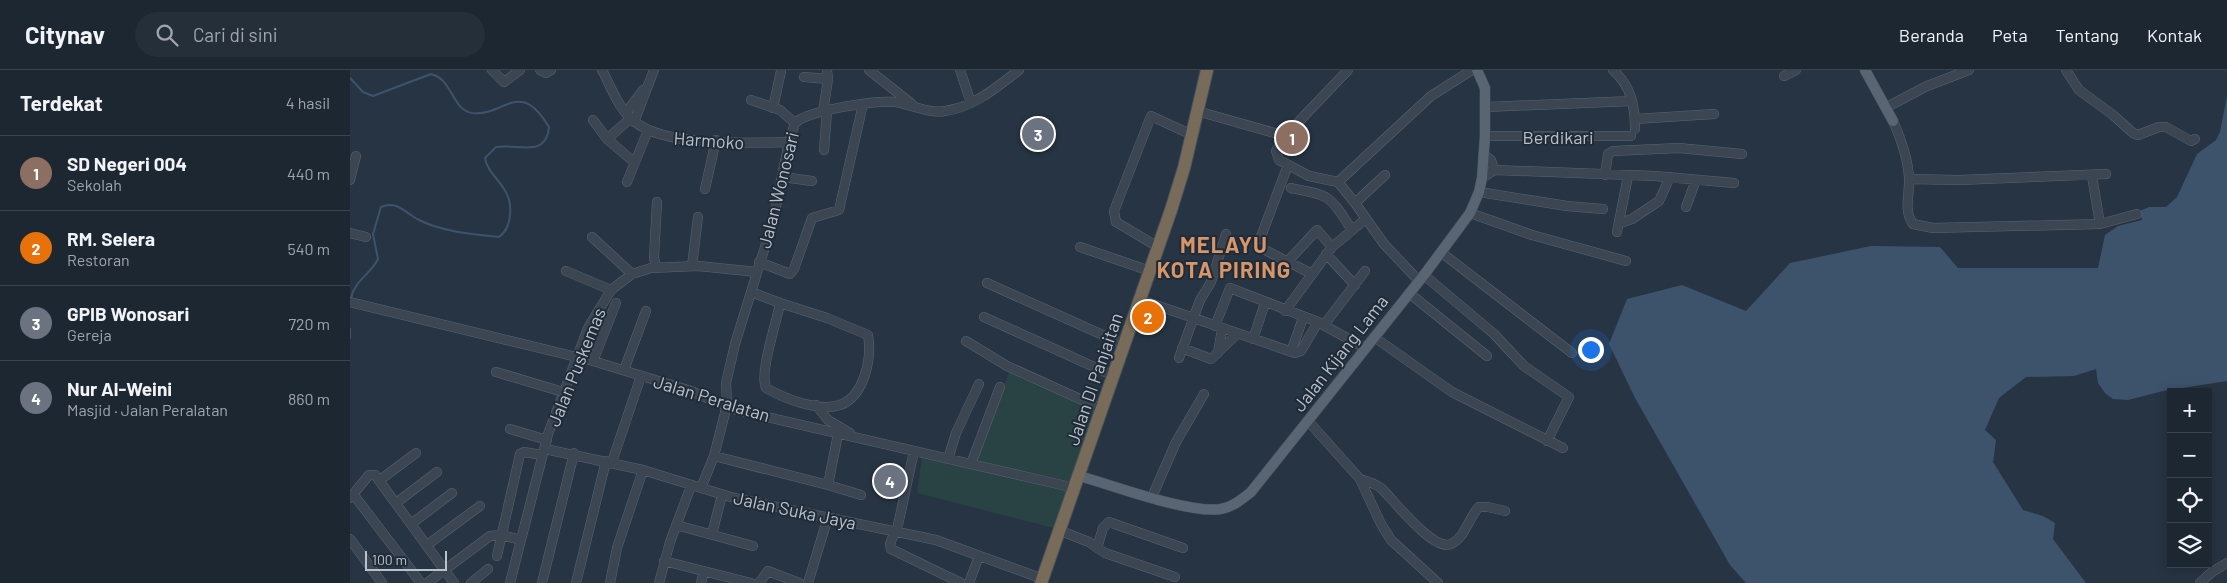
<!DOCTYPE html>
<html lang="id">
<meta charset="utf-8">
<style>
:root{--surface:#1d2732;--page:#252f3a;--text:#f1f3f6;--muted:#a0a5ac;--line:#3b444d;--accent:#92bdf8}
body{margin:0;font-family:Barlow,sans-serif;background:var(--page);color:var(--text)}
.controls{position:absolute;right:15px;bottom:15px;display:grid;overflow:hidden;border-radius:0px;box-shadow:0 2px 12px #0003}
.controls button{width:45px;height:45px;display:grid;place-items:center;padding:0;border:0;border-bottom:1px solid var(--line);background:var(--surface);color:var(--text);font:25px sans-serif}
.scale{position:absolute;left:15px;bottom:12px;width:82px;box-sizing:border-box;padding-left:5px;border:2px solid #b9c1cd;border-top:0;font-size:14px;line-height:18px;white-space:nowrap;color:#b9c1cd;-webkit-text-stroke:4px #202b38;paint-order:stroke}
.you{position:absolute;left:1240px;top:279px;width:18px;height:18px;margin:-12px;border:4px solid #fff;border-radius:50%;background:#1a73e8;box-shadow:0 0 0 8px #1a73e833}
.badge{display:grid;place-items:center;width:32px;height:32px;border-radius:50%;background:var(--accent);color:#fff;font-size:16px;font-weight:700}
.pin{position:absolute;translate:-50% -50%;border:2px solid #fff;box-shadow:0 1px 5px #0006}
.list{margin:0;padding:0;list-style:none}
h2{display:flex;justify-content:space-between;align-items:center;height:65px;margin:0;padding:0 20px;font-size:21px}
h2 small{font-size:16px;font-weight:400;color:var(--muted)}
.list li{display:grid;grid-template-columns:32px 1fr auto;gap:15px;align-items:center;box-sizing:border-box;height:75px;padding:0 20px;border-top:1px solid var(--line)}
.list b{display:block;font-size:19px;white-space:nowrap}
.list p{margin:0;font-size:16px;white-space:nowrap;color:var(--muted)}
.list em{font-size:16px;font-style:normal;color:var(--muted)}
.icon{flex:none;width:28px;height:28px;fill:none;stroke:currentColor;stroke-width:2;stroke-linecap:round;stroke-linejoin:round}
.map{position:relative;flex:none;width:1877px;height:513px;overflow:hidden}
header{display:flex;align-items:center;gap:30px;box-sizing:border-box;height:70px;padding:0 25px;background:var(--surface);border-bottom:1px solid var(--line)}
header strong{font-size:24px}
nav{display:flex;gap:28px;margin-inline-start:auto;font-size:18px}
.search{width:350px;height:45px;background:var(--page);display:flex;align-items:center;gap:12px;box-sizing:border-box;padding:0 18px;border-radius:28px;color:var(--muted);font-size:19px}
main{display:flex}
aside{flex:1;background:var(--surface)}
.map>svg:first-child{display:block}
.green{fill:#294244}
.water{fill:#3d536c}
.lines{fill:none;stroke-linecap:round;stroke-linejoin:round}
.stream{stroke:#3d536c;stroke-width:2}
.minor-casing{stroke:#5a6470;stroke-width:10}
.major-casing{stroke:#454f5c;stroke-width:11}
.highway-casing{stroke:#46515d;stroke-width:14}
.minor{stroke:#3c4653;stroke-width:9}
.major{stroke:#5a6573;stroke-width:10}
.highway{stroke:#796b59;stroke-width:12}
.labels{text-anchor:middle;dominant-baseline:central;stroke-width:4;stroke-linejoin:round;paint-order:stroke}
.street-label{font-size:18px;fill:#b9c1cd;stroke:#202b38}
.district-label{font-size:22px;font-weight:bold;letter-spacing:1px;fill:#d7956a;stroke:#202b38}
</style>
<header>
<strong>Citynav</strong>
<div class="search"><svg class="icon" aria-label="search" viewBox="0 0 24 24"><circle cx="10" cy="10" r="6"/><path d="M15 15l6 6"/></svg>Cari di sini</div>
<nav><a>Beranda</a><a>Peta</a><a>Tentang</a><a>Kontak</a></nav>
</header>
<main>
<aside>
<h2>Terdekat<small>4 hasil</small></h2>
<ul class="list">
<li><span class="badge" style="background:#8d6e63">1</span><div><b>SD Negeri 004</b><p>Sekolah</p></div><em>440 m</em></li>
<li><span class="badge" style="background:#e8710a">2</span><div><b>RM. Selera</b><p>Restoran</p></div><em>540 m</em></li>
<li><span class="badge" style="background:#6b7280">3</span><div><b>GPIB Wonosari</b><p>Gereja</p></div><em>720 m</em></li>
<li><span class="badge" style="background:#6b7280">4</span><div><b>Nur Al-Weini</b><p>Masjid · Jalan Peralatan</p></div><em>860 m</em></li>
</ul>
</aside>
<div class="map">
<svg width="1877" height="513" viewBox="0 0 1877 513">
<rect width="100%" height="100%" fill="#273443"/>
<path class="green" d="M 659,302 L 747,341 L 722,412 L 627,391 Z
M 572,387 L 719,420 L 707,459 L 567,423 Z"/>
<path class="water" d="M 1877,26 L 1877,311 L 1813,321 L 1778,330 L 1763,329 L 1755,323 L 1748,313 L 1746,299 L 1724,306 L 1676,307 L 1649,328 L 1635,360 L 1646,370 L 1643,392 L 1673,440 L 1693,446 L 1705,453 L 1703,469 L 1736,513 L 1396,513 L 1380,495 L 1285,328 L 1259,274 L 1277,229 L 1332,215 L 1396,241 L 1440,193 L 1521,176 L 1590,177 L 1608,198 L 1748,198 L 1755,165 L 1768,156 L 1792,150 L 1790,141 L 1799,137 L 1816,137 L 1827,127 L 1847,84 L 1866,70 L 1870,62 Z"/>
<g class="lines">
<path class="stream" d="M 0,8 L 13,22 L 23,26 L 81,4 C 84,5 89,7 91,9 C 103,19 105,40 122,43 C 155,47 169,7 199,57 C 196,89 167,73 146,77 L 135,88 C 136,99 148,109 154,119 C 163,132 163,157 149,167 C 123,164 93,162 69,150 C 55,143 48,130 31,137 L 23,164 L 28,189 C 20,205 5,210 1,228
M 0,259 L 0,268"/>
<defs>
<path id="minor" d="M 142,0 L 154,12 L 170,0
M 190,0 L 196,3 L 201,0
M 252,0 C 261,17 269,40 285,52 C 316,77 399,73 439,72
M 519,0 L 562,34
M 610,0 L 621,33
M 998,0 L 935,66 L 926,81 L 929,90 L 959,106 L 988,112 L 1081,26 L 1122,0
M 1263,0 C 1281,16 1285,36 1285,59
M 1716,0 L 1729,20 L 1763,45 L 1783,63 L 1788,65 L 1809,57 L 1816,57 L 1841,71 L 1845,69
M 1434,6 L 1446,0
M 454,7 L 478,9
M 401,30 L 430,40 L 445,53
M 1136,37 L 1282,31
M 1537,37 L 1577,16 L 1619,0
M 423,38 L 431,1
M 473,42 L 478,9 L 477,0
M 276,43 L 293,20
M 854,43 L 935,66
M 281,48 L 257,69 L 284,92
M 1285,49 L 1364,44
M 243,50 L 257,69
M 1543,51 C 1551,69 1558,89 1559,108 C 1560,124 1553,140 1563,154 L 1583,158 L 1750,154 L 1787,144
M 284,52 L 304,0
M 1135,66 L 1281,66
M 474,80 L 477,41
M 1144,100 L 1305,106 L 1384,113
M 1255,105 L 1258,84 L 1263,81 L 1329,78 L 1392,84
M 1742,106 L 1750,154
M 433,107 L 462,111
M 1132,108 L 1144,100 L 1141,90 L 1133,84
M 1559,109 L 1609,110 L 1756,104
M 0,110 L 6,86
M 277,112 L 298,60
M 988,112 L 1005,133 L 1035,105
M 941,118 C 982,126 979,125 1002,160
M 355,119 L 366,70
M 1129,122 L 1217,136 L 1253,139
M 1005,133 L 1034,174 L 1069,211
M 1336,137 L 1346,110
M 1120,143 L 1182,165 L 1276,191
M 1270,153 L 1282,149 L 1309,131 L 1320,107
M 1267,162 L 1278,106
M 0,163 L 16,167
M 242,167 L 282,204
M 910,169 L 938,95
M 730,177 L 800,201
M 808,177 L 766,152 L 764,141 L 801,46 L 842,65
M 917,181 L 962,204
M 1092,183 L 1222,283
M 976,184 L 1005,215
M 938,191 L 967,160 L 982,177
M 409,192 L 440,204 L 444,199 L 462,148 L 489,140 L 513,34
M 342,196 L 348,147
M 306,197 L 304,188 L 307,132
M 216,201 L 261,220
M 1074,205 L 1144,264 L 1174,296 L 1219,327 L 1197,371
M 637,213 L 775,275
M 401,222 L 430,233 C 427,252 409,302 416,318 C 435,329 469,342 490,335 C 515,326 522,287 518,265 L 477,248 L 430,233
M 1059,223 L 1137,286
M 0,232 L 243,291 L 338,320 L 387,340 L 725,418
M 797,232 L 945,283 L 951,281 L 968,252
M 935,241 L 982,177 L 1012,152
M 634,247 L 764,306
M 974,255 L 1015,201
M 865,256 L 880,218 L 968,252 L 1015,278
M 1024,267 L 1102,322 L 1213,378
M 903,269 L 915,233
M 616,271 L 657,296 L 752,339
M 832,278 L 861,289 L 887,264
M 941,282 L 953,248
M 868,283 L 872,259
M 829,288 L 850,230 L 861,212 L 876,164
M 243,291 L 266,233
M 274,300 L 296,241
M 146,302 L 213,322
M 466,335 L 478,350 L 500,363
M 958,351 L 1010,409 L 1031,454 L 1041,470 L 1088,513
M 160,359 L 197,370
M 195,379 L 293,400 L 384,428 L 586,470 L 693,509
M 364,386 L 478,415 L 488,364
M 598,389 L 606,363 L 629,314
M 262,392 L 291,306
M 621,394 L 650,317
M 1010,409 C 1017,411 1024,413 1031,418 C 1043,429 1083,482 1101,474 C 1116,467 1118,448 1129,437 L 1138,437 L 1155,441
M 30,410 L 66,383
M 478,415 L 511,425
M 351,418 L 364,386 L 377,335 L 376,313 L 385,274 L 423,151 L 439,72 L 445,53 C 459,40 526,30 546,32 C 562,35 580,44 595,41 C 624,37 647,17 669,0
M 3,424 L 71,513
M 802,427 L 826,372 L 854,324
M 0,428 L 19,405 L 25,405 L 104,513
M 46,433 L 87,402
M 61,454 L 102,423
M 326,455 L 403,476
M 548,455 L 564,381
M 545,461 L 540,474 L 541,479 L 611,513
M 716,463 L 739,472 L 755,483 L 825,507
M 362,464 L 372,425
M 0,469 L 32,513
M 77,475 L 130,436
M 747,478 L 753,458 L 759,452 L 833,478
M 147,486 L 170,384 L 174,382 L 192,385
M 314,491 L 401,513
M 77,513 L 140,466 L 151,465 L 171,470
M 121,513 L 138,499
M 160,513 L 198,364 L 238,258 L 261,220 L 282,204 L 301,198 L 348,196 L 407,202
M 192,513 L 224,383
M 226,513 L 256,391
M 260,513 L 267,478 L 293,400
M 309,513 L 320,472 L 341,416
M 351,513 L 354,501
M 409,513 L 418,501 L 449,513
M 458,513 L 478,447
M 619,513 L 629,486
M 1850,513 L 1862,502 L 1877,493"/>
<path id="major" d="M 1515,0 L 1543,51
M 736,408 C 768,417 840,444 871,439 C 883,437 892,429 901,422 L 1074,205 L 1120,143 L 1129,122 L 1132,108 L 1135,66 L 1135,18 L 1127,0"/>
<path id="highway" d="M 691,513 L 821,140 L 834,98 L 857,0"/>
</defs>
<use href="#minor" class="minor-casing"/>
<use href="#major" class="major-casing"/>
<use href="#highway" class="highway-casing"/>
<use href="#minor" class="minor"/>
<use href="#major" class="major"/>
<use href="#highway" class="highway"/>
</g>
<g class="labels">
<g class="street-label">
<text x="1208" y="67">Berdikari</text>
<text transform="translate(359 70) rotate(4)">Harmoko</text>
<text transform="translate(428 120) rotate(-76)">Jalan Wonosari</text>
<text transform="translate(990 283) rotate(-52)">Jalan Kijang Lama</text>
<text transform="translate(226 297) rotate(-68)">Jalan Puskemas</text>
<text transform="translate(744 309) rotate(-71)">Jalan DI Panjaitan</text>
<text transform="translate(362 328) rotate(17)">Jalan Peralatan</text>
<text transform="translate(445 440) rotate(12)">Jalan Suka Jaya</text>
</g>
<g class="district-label">
<text x="874" y="174">MELAYU<tspan x="874" dy="25">KOTA PIRING</tspan></text>
</g>
</g>
</svg>
<div class="controls">
<button>+</button>
<button>−</button>
<button><svg class="icon" aria-label="locate" viewBox="0 0 24 24"><circle cx="12" cy="12" r="6"/><path d="M12 2v4M12 18v4M2 12h4M18 12h4"/></svg></button>
<button><svg class="icon" aria-label="layers" viewBox="0 0 24 24"><path d="M12 4l9 5-9 5-9-5zM3 14l9 5 9-5"/></svg></button>
</div>
<div class="scale">100 m</div>
<div class="you"></div>
<div class="pin badge" style="left:942px;top:68px;background:#8d6e63">1</div>
<div class="pin badge" style="left:798px;top:247px;background:#e8710a">2</div>
<div class="pin badge" style="left:688px;top:64px;background:#6b7280">3</div>
<div class="pin badge" style="left:540px;top:411px;background:#6b7280">4</div>
</div>
</main>
